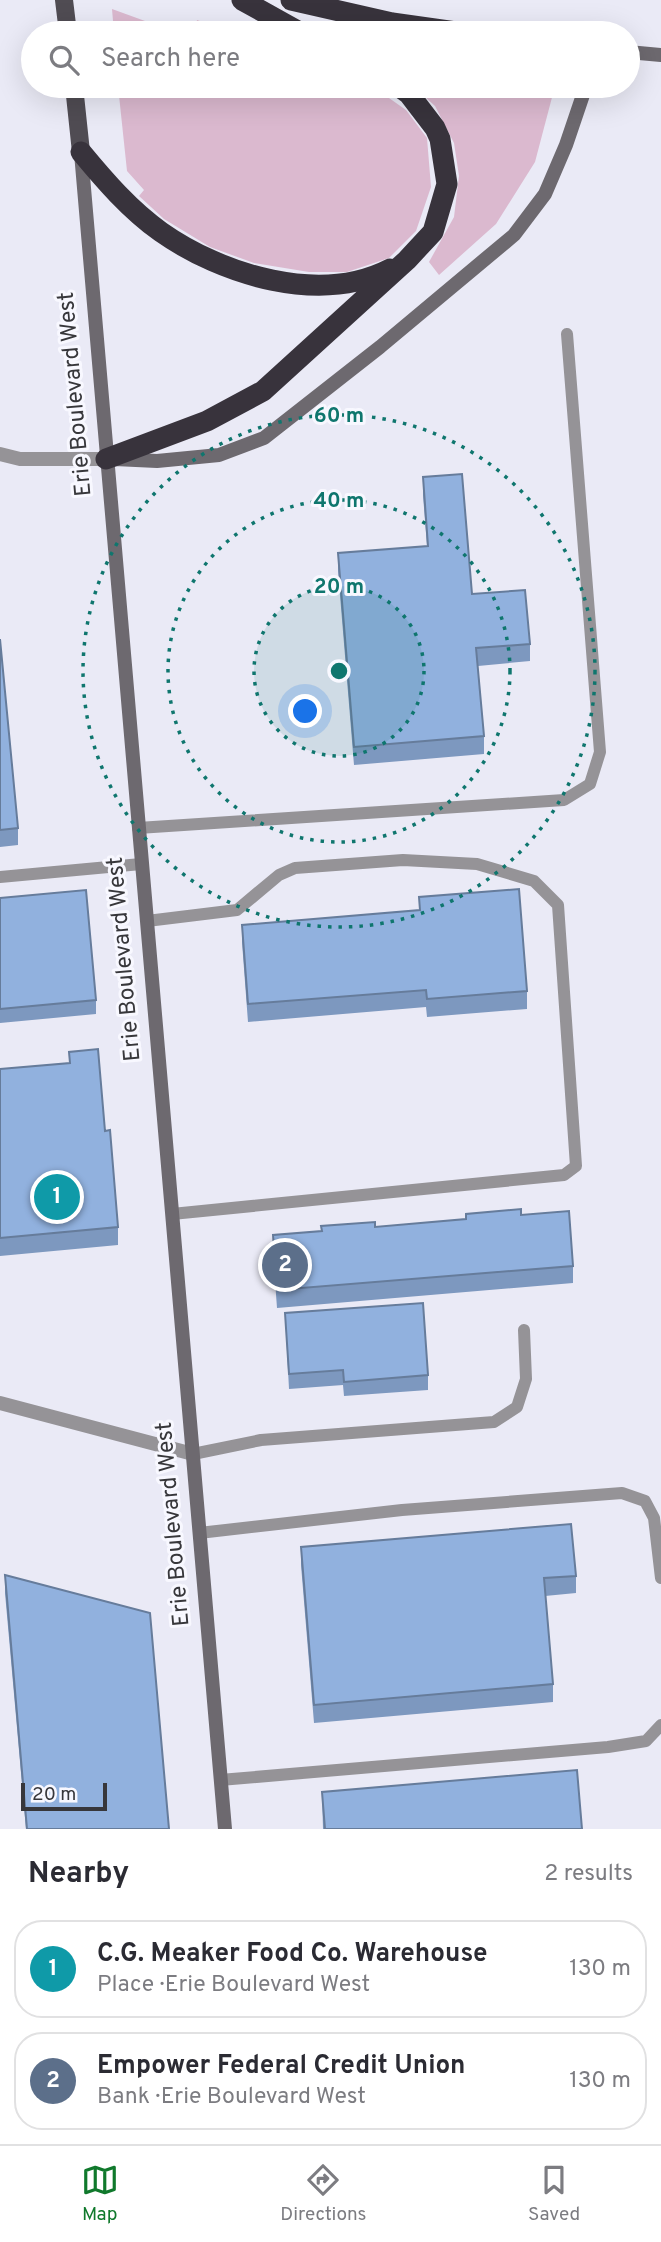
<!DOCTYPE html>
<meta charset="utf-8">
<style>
:root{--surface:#fff;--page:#f7f7f7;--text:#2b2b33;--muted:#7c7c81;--line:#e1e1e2;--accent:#10792c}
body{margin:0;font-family:Overpass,sans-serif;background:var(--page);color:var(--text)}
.scale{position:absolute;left:21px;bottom:18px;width:86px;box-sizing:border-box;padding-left:7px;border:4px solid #37373b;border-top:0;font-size:19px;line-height:24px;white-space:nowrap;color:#37373b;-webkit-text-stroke:5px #f8f8ff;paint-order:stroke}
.you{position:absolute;left:306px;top:712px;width:24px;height:24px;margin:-18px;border:5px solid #fff;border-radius:50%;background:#1a73e8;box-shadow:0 0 0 10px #1a73e833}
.badge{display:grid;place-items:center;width:46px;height:46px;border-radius:50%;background:var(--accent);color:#fff;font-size:23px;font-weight:700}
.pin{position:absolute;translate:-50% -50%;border:4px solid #fff;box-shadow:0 2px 7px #0006}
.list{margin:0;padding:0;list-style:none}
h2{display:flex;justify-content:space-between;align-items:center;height:91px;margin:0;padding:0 28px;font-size:30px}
h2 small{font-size:23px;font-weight:400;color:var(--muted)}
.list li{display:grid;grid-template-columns:46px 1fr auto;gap:21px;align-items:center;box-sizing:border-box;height:98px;margin:0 14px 14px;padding:0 14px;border:2px solid var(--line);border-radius:28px}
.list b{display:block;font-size:26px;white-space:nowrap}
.list p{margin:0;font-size:23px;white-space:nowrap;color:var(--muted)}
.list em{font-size:23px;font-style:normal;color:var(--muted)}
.icon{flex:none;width:38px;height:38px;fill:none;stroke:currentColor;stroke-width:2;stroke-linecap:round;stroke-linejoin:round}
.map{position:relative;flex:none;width:661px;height:1829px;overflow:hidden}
.search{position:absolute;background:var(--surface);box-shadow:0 7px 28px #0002;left:21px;right:21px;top:21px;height:77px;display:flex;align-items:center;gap:18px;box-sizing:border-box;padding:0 24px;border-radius:38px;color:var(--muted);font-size:26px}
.sheet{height:315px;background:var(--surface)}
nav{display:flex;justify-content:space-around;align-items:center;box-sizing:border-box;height:98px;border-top:2px solid var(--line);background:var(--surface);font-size:19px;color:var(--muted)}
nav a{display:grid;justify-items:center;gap:4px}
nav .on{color:var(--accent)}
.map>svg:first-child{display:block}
.green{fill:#dbb9cf}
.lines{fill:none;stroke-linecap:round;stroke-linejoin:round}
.lane{stroke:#959397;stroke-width:12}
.street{stroke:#959397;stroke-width:14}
.secondary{stroke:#6d696f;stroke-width:14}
.primary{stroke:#504c53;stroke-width:18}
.highway{stroke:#38333c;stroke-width:21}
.wall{fill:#7d98bf}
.building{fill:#91b1de;stroke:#667c9b;stroke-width:2}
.ring{fill:none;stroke:#0f766e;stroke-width:3.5;stroke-dasharray:3.5 7}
.labels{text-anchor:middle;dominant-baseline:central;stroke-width:6;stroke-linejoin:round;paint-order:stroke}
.street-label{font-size:23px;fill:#37373b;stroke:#f8f8ff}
.centre{fill:#0f766e;stroke:#f8f8ff;stroke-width:3.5}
.ring-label{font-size:21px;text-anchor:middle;font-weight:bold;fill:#0f766e;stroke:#f8f8ff;stroke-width:6;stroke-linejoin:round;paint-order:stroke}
</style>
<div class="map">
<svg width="661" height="1829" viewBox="0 0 661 1829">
<rect width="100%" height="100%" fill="#eaeaf6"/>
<path class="green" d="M 112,9 L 178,33 L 114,33 Z
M 197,20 L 234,33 L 194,33 Z
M 118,86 L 372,86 L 406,110 L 427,138 L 431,187 L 416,231 L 389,258 L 347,272 L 309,272 L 254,263 L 210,247 L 164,219 L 139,196 L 144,190 L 127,171 Z
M 413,86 L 555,86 L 535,162 L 496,224 L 439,275 L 429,262 L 454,217 L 459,176 L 454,143 L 435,106 Z"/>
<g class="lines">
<path class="lane" d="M 138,828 L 564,800 L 590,784 L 600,752 L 567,334
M 0,877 L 141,864
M 147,921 L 237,910 L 279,875 L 295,868 L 403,860 L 477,864 L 534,881 L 558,905 L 576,1166 L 564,1175 L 172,1214
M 193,1454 L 261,1440 L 494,1422 L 517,1407 L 526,1379 L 524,1330
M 199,1533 L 402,1510 L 622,1493 L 645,1501 L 654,1518 L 661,1578
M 220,1780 L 608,1747 L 646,1741 L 661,1725"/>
<path class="street" d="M 0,454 L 20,459 L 106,459
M 0,1403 L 193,1454"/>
<path class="secondary" d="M 628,52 L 661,55
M 81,153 L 225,1829
M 115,459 L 157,461 L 219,455 L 264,438 L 380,347 L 514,235 L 545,194 L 566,145 L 586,86"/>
<path class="primary" d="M 64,0 L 68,33
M 74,86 L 81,152"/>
<path class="highway" d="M 242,0 L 301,33
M 291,0 L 392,23 L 463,33
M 81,152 C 105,181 130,210 161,232 C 222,275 320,305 390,269
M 106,459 L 207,421 L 263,391 L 407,260 L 433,232 L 447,184 L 440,139 L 435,128 L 409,94 L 398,86"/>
</g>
<path class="wall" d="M 423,477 L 472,594 L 530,644 L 530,661 L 478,666 L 484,736 L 484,754 L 354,765 L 338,571 L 338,553 L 427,546 L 423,495 Z
M 0,639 L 18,828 L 18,845 L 0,847 Z
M 419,897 L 527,991 L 527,1009 L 427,1017 L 426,1007 L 248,1022 L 242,942 L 242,925 L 419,910 Z
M 0,898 L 96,1000 L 96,1014 L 0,1023 Z
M 69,1052 L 105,1131 L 118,1227 L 118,1245 L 0,1256 L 0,1069 L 69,1063 Z
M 466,1214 L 521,1215 L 573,1266 L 573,1283 L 277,1308 L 273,1253 L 273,1235 L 321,1231 L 321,1226 L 375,1227 L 466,1219 Z
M 285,1313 L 428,1375 L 428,1390 L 344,1396 L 343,1385 L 289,1389 Z
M 301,1547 L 576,1576 L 576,1593 L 545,1596 L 553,1684 L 553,1702 L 314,1723 L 301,1565 Z
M 5,1575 L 169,1829 L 26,1829 L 5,1593 Z
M 322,1792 L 582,1829 L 323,1829 Z"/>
<path class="building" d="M 462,474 L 472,594 L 525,590 L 530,644 L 476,648 L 484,736 L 354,747 L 338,553 L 428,546 L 423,477 Z
M 0,639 L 18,828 L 0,830 Z
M 519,889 L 527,991 L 427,999 L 426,990 L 248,1004 L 242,925 L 420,910 L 419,897 Z
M 86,890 L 96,1000 L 0,1009 L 0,898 Z
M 98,1049 L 105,1131 L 110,1130 L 118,1227 L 0,1238 L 0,1069 L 70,1063 L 69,1052 Z
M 521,1209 L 521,1215 L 569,1211 L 573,1266 L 277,1290 L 273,1235 L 322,1231 L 321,1226 L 375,1222 L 375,1227 L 466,1219 L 466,1214 Z
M 423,1303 L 428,1375 L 344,1382 L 343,1370 L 289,1374 L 285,1313 Z
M 571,1524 L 576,1576 L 544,1578 L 553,1684 L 314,1705 L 301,1547 Z
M 5,1575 L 150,1613 L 169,1829 L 27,1829 Z
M 577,1770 L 582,1829 L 325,1829 L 322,1792 Z"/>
<circle cx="339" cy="671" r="85" fill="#0f766e" fill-opacity=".12"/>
<g class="ring">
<circle cx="339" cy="671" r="85"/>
<circle cx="339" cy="671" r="171"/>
<circle cx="339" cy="671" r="256"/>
</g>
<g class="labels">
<g class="street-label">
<text transform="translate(76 394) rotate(-95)">Erie Boulevard West</text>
<text transform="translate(125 959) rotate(-95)">Erie Boulevard West</text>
<text transform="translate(174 1524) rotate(-95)">Erie Boulevard West</text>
</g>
</g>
<circle cx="339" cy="671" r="10" class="centre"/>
<g class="ring-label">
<text x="339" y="422">60 m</text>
<text x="339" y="507">40 m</text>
<text x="339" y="593">20 m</text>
</g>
</svg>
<div class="scale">20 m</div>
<div class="you"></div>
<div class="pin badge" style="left:57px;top:1197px;background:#0f9aa8">1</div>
<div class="pin badge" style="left:285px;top:1265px;background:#5c6f8a">2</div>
<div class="search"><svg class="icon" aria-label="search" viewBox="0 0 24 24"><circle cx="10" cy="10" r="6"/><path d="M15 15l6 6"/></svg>Search here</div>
</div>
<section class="sheet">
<h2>Nearby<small>2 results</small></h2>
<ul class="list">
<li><span class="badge" style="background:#0f9aa8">1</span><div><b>C.G. Meaker Food Co. Warehouse</b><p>Place · Erie Boulevard West</p></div><em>130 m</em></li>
<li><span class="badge" style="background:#5c6f8a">2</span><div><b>Empower Federal Credit Union</b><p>Bank · Erie Boulevard West</p></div><em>130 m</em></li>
</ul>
</section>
<nav>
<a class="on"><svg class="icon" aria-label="map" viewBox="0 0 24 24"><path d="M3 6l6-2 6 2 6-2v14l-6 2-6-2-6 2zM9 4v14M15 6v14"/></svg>Map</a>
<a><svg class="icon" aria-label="directions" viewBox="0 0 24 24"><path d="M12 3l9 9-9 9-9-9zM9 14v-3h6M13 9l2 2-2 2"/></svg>Directions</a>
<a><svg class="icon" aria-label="saved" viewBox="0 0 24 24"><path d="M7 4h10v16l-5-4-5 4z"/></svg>Saved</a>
</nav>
